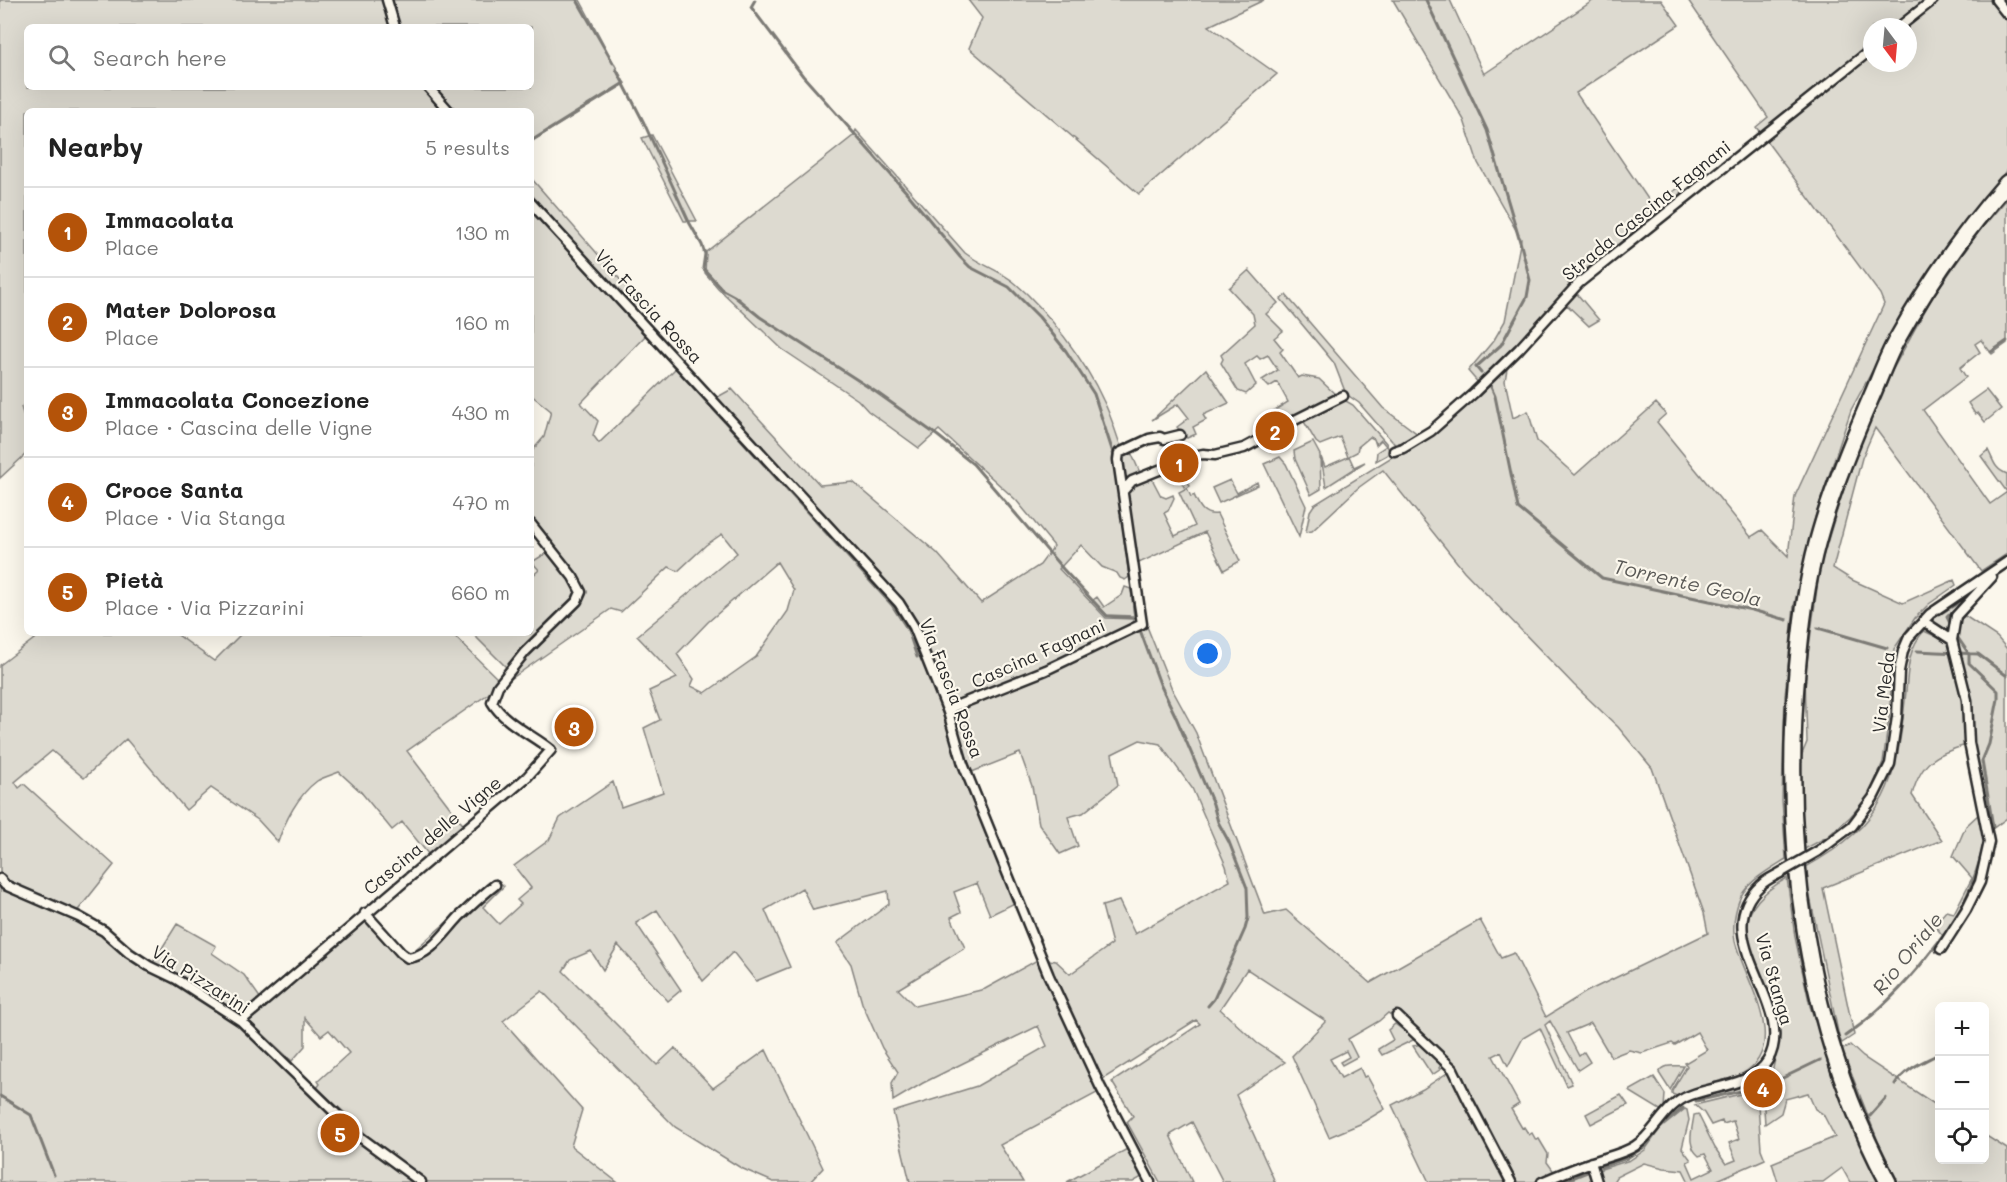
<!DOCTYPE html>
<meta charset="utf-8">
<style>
:root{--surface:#fff;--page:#f2f2f2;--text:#222;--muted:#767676;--line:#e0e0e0;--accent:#b45309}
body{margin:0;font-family:Mali,sans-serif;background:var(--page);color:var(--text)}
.controls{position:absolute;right:18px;bottom:18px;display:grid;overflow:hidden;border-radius:9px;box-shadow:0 6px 24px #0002}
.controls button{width:54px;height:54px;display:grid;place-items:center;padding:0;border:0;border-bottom:2px solid var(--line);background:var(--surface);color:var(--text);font:30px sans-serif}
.compass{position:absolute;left:1863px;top:18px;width:54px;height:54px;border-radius:50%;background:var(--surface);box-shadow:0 6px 24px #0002;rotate:164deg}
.you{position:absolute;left:1208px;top:654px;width:21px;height:21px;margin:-15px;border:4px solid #fff;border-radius:50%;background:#1a73e8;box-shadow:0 0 0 9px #1a73e833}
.badge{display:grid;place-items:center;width:39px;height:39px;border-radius:50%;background:var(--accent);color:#fff;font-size:20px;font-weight:700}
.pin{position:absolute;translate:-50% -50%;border:3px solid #fff;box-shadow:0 2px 6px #0006}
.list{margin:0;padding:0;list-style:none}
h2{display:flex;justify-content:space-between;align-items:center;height:78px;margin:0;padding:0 24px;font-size:26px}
h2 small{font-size:20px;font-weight:400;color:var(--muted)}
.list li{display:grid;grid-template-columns:39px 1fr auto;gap:18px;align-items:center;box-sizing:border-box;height:90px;padding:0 24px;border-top:2px solid var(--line)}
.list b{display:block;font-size:22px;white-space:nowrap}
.list p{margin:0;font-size:20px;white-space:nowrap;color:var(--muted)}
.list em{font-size:20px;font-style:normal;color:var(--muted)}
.icon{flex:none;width:33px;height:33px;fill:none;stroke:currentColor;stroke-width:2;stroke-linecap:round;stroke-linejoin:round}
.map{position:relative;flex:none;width:2007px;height:1182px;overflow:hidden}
.search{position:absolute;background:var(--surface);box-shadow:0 6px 24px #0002;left:24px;top:24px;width:510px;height:66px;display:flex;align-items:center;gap:15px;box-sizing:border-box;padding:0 21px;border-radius:9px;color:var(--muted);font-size:22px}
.panel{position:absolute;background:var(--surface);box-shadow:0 6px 24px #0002;left:24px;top:108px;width:510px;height:528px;border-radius:9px}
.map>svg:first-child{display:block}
.green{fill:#dddad0;stroke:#84827e;stroke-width:1.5;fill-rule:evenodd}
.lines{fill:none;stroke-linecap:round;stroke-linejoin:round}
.stream{stroke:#7b7a75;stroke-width:3}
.street-casing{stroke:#2b2b2b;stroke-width:13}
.highway-casing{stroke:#2b2b2b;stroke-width:20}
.street{stroke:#fbf7ec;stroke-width:8}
.highway{stroke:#fbf7ec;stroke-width:15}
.street-bridge-casing{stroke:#2b2b2b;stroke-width:13;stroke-linecap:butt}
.street-bridge{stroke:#fbf7ec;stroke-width:8}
.labels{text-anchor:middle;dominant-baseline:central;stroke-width:4.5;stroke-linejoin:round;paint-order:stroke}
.street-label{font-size:18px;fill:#2b2b2b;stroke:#fbf7ec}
.water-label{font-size:20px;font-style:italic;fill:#5a5956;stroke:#fbf7ec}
</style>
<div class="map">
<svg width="2007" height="1182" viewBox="0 0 2007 1182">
<rect width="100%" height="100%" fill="#fbf7ec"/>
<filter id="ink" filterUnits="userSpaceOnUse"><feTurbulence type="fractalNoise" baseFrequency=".0167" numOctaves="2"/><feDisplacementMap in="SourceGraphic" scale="12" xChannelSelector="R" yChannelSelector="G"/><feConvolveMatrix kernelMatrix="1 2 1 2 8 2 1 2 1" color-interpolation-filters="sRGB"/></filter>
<g filter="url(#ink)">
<path class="green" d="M 0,0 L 580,0 L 625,84 L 531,142 L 531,111 L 27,111 L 27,403 L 21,407 L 27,426 L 27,453 L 0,478 ZM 27,27 L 531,27 L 531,87 L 27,87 Z
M 968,0 L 1264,0 L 1209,26 L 1277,74 L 1139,194 L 969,48 L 982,18 Z
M 1393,0 L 1450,0 L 1484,74 L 1594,0 L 1661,0 L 1679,25 L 1576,93 L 1652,205 L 1680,187 L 1682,195 L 1568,283 L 1599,320 L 1589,326 L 1567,305 L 1507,369 L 1505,381 L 1513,418 L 1528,411 L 1537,441 L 1575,475 L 1656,403 L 1666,414 L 1657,422 L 1751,537 L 1762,530 L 1788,556 L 1795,496 L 1884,304 L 1880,294 L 1756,127 L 1768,117 L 1688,0 L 2007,0 L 2007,171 L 1977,206 L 1924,281 L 1888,342 L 1851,410 L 1816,514 L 1794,606 L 1785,696 L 1782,800 L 1786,859 C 1770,869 1751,879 1741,896 C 1735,909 1732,927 1735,941 C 1744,979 1792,1046 1742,1074 C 1735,1078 1725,1080 1716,1082 C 1703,1086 1690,1091 1677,1096 L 1672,1094 L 1672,1091 L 1687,1066 L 1685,1063 L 1707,1050 L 1697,1032 L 1675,1045 L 1672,1043 L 1642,1053 L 1629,1050 L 1611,1057 L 1591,1023 L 1567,1033 L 1579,1056 L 1584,1052 L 1590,1062 L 1578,1070 L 1550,1021 L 1545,1025 L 1572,1084 L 1567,1086 L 1540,1028 L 1523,1038 L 1508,1066 L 1501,1052 L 1493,1056 L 1519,1104 L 1511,1109 L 1522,1128 L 1524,1127 L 1529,1135 L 1532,1133 L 1536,1140 L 1539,1139 L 1548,1154 L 1547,1162 L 1555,1173 L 1535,1182 L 1512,1182 L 1455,1065 L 1397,1012 L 1393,1016 L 1388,1013 L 1379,1021 L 1348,1039 L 1357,1057 L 1342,1065 L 1340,1062 L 1349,1057 L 1346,1051 L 1330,1059 L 1341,1078 L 1360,1068 L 1364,1077 L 1367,1076 L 1385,1109 L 1360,1124 L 1329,1137 L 1292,1056 L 1326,1021 L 1247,969 L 1220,1009 L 1257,1043 L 1285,1062 L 1236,1095 L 1275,1182 L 1223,1182 L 1192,1122 L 1170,1135 L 1192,1182 L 1160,1182 L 1127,1122 L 1133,1116 L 1112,1082 L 1200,1024 L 1196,1020 L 1103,1079 L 1051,974 L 1048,960 L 1056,961 L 1070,974 L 1112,944 L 1102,906 L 1119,901 L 1135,934 L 1230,881 L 1226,866 L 1192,788 L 1160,744 L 1140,740 L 1112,754 L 1118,785 L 1083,813 L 1068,817 L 1078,846 L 1060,854 L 1039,824 L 1032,786 L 1020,753 L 972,772 L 955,724 L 955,712 L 962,707 L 1079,657 L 1146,624 L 1172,689 L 1196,733 L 1265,915 L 1286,910 L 1370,983 L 1480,920 L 1501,958 L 1514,953 L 1546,1017 L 1586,992 L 1708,933 L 1704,913 L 1652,768 L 1618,727 L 1574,685 L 1464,571 L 1383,470 L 1358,488 L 1312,531 L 1306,532 L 1310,511 L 1314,505 L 1447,423 L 1477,397 L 1480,385 L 1468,371 L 1494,340 L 1505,321 L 1521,239 L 1478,163 L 1464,120 ZM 1872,27 L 1908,27 L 1908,63 L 1872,63 Z
M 856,130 L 965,253 C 981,265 1001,271 1015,283 C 1047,310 1086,362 1103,400 C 1111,415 1115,431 1121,447 L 1115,448 L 1129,577 L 1125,580 L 1120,578 L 1117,573 L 1102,567 L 1081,545 L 1059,569 L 1106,618 L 1134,619 L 1134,623 L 1014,680 L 946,704 L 917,626 L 714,399 L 732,389 L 820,485 L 853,482 L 937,553 L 981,603 L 1040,565 L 1054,546 L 1016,500 L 939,430 L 919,448 L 868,411 L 858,400 L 782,349 L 718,288 L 705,273 L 706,252 L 853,136 Z
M 652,135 L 697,221 L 684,221 L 642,138 Z
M 531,178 L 639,301 L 631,307 L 531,194 Z
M 2007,199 L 2007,343 L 1992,354 L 1981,340 L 1975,344 L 1980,352 L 1960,368 L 1966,377 L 1923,410 L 1990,504 L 2007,492 L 1981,456 L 1988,450 C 1994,461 1994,469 2007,474 L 2007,554 L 1981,571 L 1875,428 L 1862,458 L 1833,568 L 1852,580 L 1903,603 L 1954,580 L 1956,585 L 1929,604 L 1915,618 L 1894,649 L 1889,718 L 1883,762 L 1869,795 L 1850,817 L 1827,837 L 1801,851 L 1800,759 L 1807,742 L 1805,677 L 1820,566 L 1834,520 L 1853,460 L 1893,369 L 1933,296 L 1980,230 Z
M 531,205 L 647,334 L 581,403 L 598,421 L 593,435 L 599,443 L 676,368 L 895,605 L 911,629 L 925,663 L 965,780 L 1017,902 L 990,915 L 977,883 L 954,892 L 961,912 L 951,917 L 965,948 L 898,989 L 915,1006 L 985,989 L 1039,959 L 1097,1093 L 1000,1145 L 1023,1182 L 910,1182 L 893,1112 L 977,1086 L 1047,1046 L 1038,1026 L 923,1083 L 893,1101 L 892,1083 L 898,1072 L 882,1048 L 862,1003 L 851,964 L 837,943 L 889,904 L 888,891 L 813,910 L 802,888 L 765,910 L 790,967 L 756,981 L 733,952 L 703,981 L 657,910 L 636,923 L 681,990 L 668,1001 L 618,945 L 603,970 L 591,951 L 570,960 L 563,971 L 657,1065 L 675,1048 L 713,1088 L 766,1050 L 823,1168 L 810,1182 L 773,1182 L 741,1168 L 675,1127 L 542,991 L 503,1021 L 582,1110 L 571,1146 L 617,1182 L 425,1182 L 364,1133 L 355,1122 L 317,1088 L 320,1084 L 318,1081 L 349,1053 L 329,1030 L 321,1036 L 305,1018 L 305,1046 L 292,1061 L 248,1020 L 365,918 L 403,951 L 410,954 L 496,879 L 504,886 L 483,907 L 499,924 L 521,904 L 517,900 L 531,888 L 514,866 L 549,840 L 560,818 L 613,782 L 621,807 L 663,792 L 644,728 L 660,720 L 649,691 L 677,678 L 637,636 L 737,553 L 722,534 L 706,545 L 678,571 L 669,567 L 621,612 L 611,609 L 508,681 L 527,653 L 584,591 L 575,575 L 531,520 L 531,452 L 544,437 L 551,411 L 531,395 ZM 777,562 L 794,590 L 788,611 L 756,657 L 705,693 L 691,686 L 694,679 L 677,654 L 708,622 Z
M 1249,270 L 1278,303 L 1266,314 L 1283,331 L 1274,338 L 1283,349 L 1280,352 L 1298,378 L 1302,376 L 1319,379 L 1335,394 L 1335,396 L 1287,421 L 1280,422 L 1278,419 L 1272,422 L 1265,416 L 1288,402 L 1277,382 L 1269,387 L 1262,380 L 1278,370 L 1268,355 L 1260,359 L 1257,356 L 1245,364 L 1256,385 L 1246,394 L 1238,391 L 1221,363 L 1223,359 L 1221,355 L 1255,324 L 1253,314 L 1229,288 Z
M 1286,295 L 1383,408 L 1419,435 L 1398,448 L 1359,403 L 1346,394 L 1334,363 L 1281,299 Z
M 1206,369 L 1229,403 L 1203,415 L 1206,420 L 1193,427 L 1196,434 L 1187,438 L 1177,427 L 1189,418 L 1178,404 L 1152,420 Z
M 1986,390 L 2001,409 L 1985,422 L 1978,413 L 1975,414 L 1968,403 Z
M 1339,401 L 1346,401 L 1353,405 L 1386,443 L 1389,450 L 1387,455 L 1376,461 L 1377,452 L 1386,446 L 1381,440 L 1376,445 L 1374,439 L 1370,437 L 1358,447 L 1357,452 L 1349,456 L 1354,467 L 1365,462 L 1326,487 L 1321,457 L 1325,467 L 1348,457 L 1340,437 L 1320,445 L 1316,442 L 1303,420 Z
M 1313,442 L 1320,455 L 1321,489 L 1311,495 L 1295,459 L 1294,451 Z
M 1130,450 L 1141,475 L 1125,479 L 1120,460 L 1123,454 Z
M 1280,457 L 1286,464 L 1306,506 L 1299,537 L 1264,464 Z
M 1179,462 L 1190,486 L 1187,488 L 1191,497 L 1194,495 C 1199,506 1203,516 1217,514 L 1240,561 L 1224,570 L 1205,532 L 1137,564 L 1127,493 L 1130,486 L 1151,477 L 1161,496 L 1166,498 L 1173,495 L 1174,498 L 1168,511 L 1164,513 L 1175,536 L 1195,526 L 1179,492 L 1185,489 L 1177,472 L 1177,465 Z
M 1230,480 L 1237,493 L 1257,482 L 1258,485 L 1219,503 L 1212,488 Z
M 548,552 L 574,583 L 575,599 L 525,648 L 510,671 L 472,633 L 531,633 L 531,577 L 539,570 L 532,562 Z
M 1125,587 L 1131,589 L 1134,616 L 1107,615 L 1093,600 L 1097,597 L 1104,607 L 1122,595 Z
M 1966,599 L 1953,615 L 1952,634 L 1943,631 L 1934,623 L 1934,618 Z
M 1965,616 L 1997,637 L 2007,649 L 2007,818 L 1988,832 L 1976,879 L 1969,898 L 1944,937 L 1934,925 L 1946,911 L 1954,913 L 1972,878 L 1953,856 L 1966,826 L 1980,813 L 1966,745 C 1935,754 1921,762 1912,795 L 1942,840 L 1823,888 L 1854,1035 L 1842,1043 L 1839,1037 L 1804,868 C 1888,822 1897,782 1906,691 C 1908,669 1908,648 1924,631 L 1950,643 L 1958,621 Z
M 42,633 L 175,633 L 214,661 L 242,633 L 451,633 L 500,681 L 491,692 L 407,751 L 464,826 L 429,855 L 402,822 L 392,830 L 361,792 L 339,772 C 332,775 323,777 317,781 C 298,795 285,821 278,842 L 258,820 L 211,788 L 186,810 L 126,739 L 84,778 L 52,751 L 15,782 L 19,788 L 24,784 L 114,865 L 75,914 L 5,884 L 0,877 L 0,665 Z
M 1787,878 L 1795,937 L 1810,1006 L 1840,1094 L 1865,1156 L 1879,1182 L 1850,1182 L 1842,1168 L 1823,1182 L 1778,1182 L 1772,1163 L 1835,1137 L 1823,1114 L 1815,1109 L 1808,1093 L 1785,1099 L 1781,1113 L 1765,1124 L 1763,1094 L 1768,1091 L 1764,1082 L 1772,1074 C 1774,1059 1781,1044 1778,1030 C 1768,968 1707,923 1787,878 Z
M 0,880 L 75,917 L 101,933 L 126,957 L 240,1022 L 358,1137 L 418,1182 L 0,1182 Z
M 177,924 L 216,946 L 212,953 L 244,975 L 261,999 L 241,1015 L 213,997 L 152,964 Z
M 1395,1024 L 1415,1039 L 1382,1055 L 1378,1049 L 1393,1040 L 1388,1030 Z
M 1421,1044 L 1442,1063 L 1439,1068 L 1441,1069 L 1432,1075 L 1413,1046 Z
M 1850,1045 L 1863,1057 L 1939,1107 L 1940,1160 L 1984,1160 L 1985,1135 L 2007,1149 L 2007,1182 L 1898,1182 L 1878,1141 L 1842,1050 Z
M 1684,1066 L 1670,1090 L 1659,1073 C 1664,1063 1675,1066 1684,1066 Z
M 1453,1069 L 1510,1182 L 1429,1182 L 1392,1105 L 1423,1089 Z
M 1654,1077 L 1665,1094 L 1664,1108 L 1660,1110 L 1629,1091 Z
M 1757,1090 L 1761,1149 L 1765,1159 L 1713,1182 L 1689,1182 L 1683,1170 L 1664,1168 L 1644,1163 L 1616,1177 L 1613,1182 L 1599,1182 L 1595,1171 L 1630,1160 L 1645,1150 L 1660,1129 L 1685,1109 L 1687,1110 L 1689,1120 L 1682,1148 L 1691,1160 L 1687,1162 L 1694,1178 L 1713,1169 L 1705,1154 L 1699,1156 C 1686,1145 1692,1131 1694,1115 L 1698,1114 L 1715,1148 L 1726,1164 L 1736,1160 L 1729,1143 L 1739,1139 L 1733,1121 L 1723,1124 L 1722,1121 L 1711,1125 L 1704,1113 L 1695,1105 Z
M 1621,1095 L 1628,1105 L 1591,1124 L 1586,1114 Z
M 1129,1148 L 1142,1177 L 1133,1182 L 1067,1182 Z
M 1585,1168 L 1590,1171 L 1593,1182 L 1554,1182 Z"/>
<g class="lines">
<path class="stream" d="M 577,0 L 613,63
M 755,0 L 751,7 L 803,76 L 908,194 L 960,257 L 970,267 L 1009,287 L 1039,317 L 1066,351 L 1094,394 L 1115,459
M 1426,0 L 1487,130 L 1521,245 L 1530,280 L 1527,297 L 1501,345 L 1476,367 L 1481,373
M 2005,0 L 2007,3
M 616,69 L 644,123 L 689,222 L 702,245 L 705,254 L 703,268 L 723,290 L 734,296 L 760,317 L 876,392 L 938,436 L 973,464 L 1063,569 L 1107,616 L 1135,618 L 1132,589
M 531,141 L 624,83
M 538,217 L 892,605 L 908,630 L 917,657
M 1991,352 L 2007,341
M 1490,385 L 1495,396 L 1518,508 L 1602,578 L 1752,610 L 1787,620
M 1123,525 L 1129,571
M 1949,615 L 1947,617 L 1951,625
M 1818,628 L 1887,648
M 1140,630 L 1160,684 L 1175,715 L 1213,804 L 1218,822 L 1229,842 L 1247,888 L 1248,918 L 1245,929 L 1214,999 L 1208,1006
M 1958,638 L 1969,654 L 1969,663 L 1998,691 L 1998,699 L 1989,744 L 1982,761 L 1993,827
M 1917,651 L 1978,654 L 2007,676
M 1845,1036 C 1882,1011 1910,980 1936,945 C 1945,934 1954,923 1960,910 C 1972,888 1979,865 1985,841
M 1895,1085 C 1904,1069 1924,1062 1940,1053
M 0,1096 L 31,1115 L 54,1175
M 1696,1101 L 1768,1085 L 1820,1060
M 1870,1116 L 1886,1098
M 1601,1167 L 1627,1158 L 1646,1146 L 1662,1125 L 1683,1108
M 1562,1182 L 1587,1172"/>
<defs>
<path id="street" d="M 387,0 L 395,27
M 1996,0 L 2007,14
M 1899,27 L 1933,0
M 428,87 L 449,111
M 531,203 L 899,603 L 914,627 L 948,712 L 963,764 L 1049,976 L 1100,1086 L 1150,1182
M 1394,451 L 1403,448 L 1431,431 L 1474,393 L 1519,349 L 1579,283 L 1872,49
M 1193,456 L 1203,454 L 1215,455 L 1244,448 L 1259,440 L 1268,427 L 1287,424 L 1343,396
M 1124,490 L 1132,481 L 1179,462
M 1923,621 L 1952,640 L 1967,700 L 1969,743 L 1989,842 L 1980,882 L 1966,910 L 1941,949
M 1952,640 L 1956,616 L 1992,577
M 948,712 L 953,707 L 1046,670 L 1142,624 L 1118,460 L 1119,453 L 1149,439 L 1160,437 L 1164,439 L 1180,435
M 1820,850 L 1852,826 L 1873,798 L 1890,764 L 1897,717 L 1899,671 L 1903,651 L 1909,637 L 1930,614 L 2007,562
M 0,879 L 5,885 L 79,917 L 104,931 L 129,953 L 149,966 L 176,979 L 241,1021 L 360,1137 L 421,1182
M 365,913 L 401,953 L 408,958 C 431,955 444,933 459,917 C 471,906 482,895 495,885
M 1397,1016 L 1453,1069 L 1468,1100 L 1511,1182
M 241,1021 L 527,777 L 551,750 C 533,735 504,723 492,702 L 498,686 L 525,652 L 577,601 L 581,592 L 573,577 L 531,524
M 1591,1162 L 1597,1182
M 1542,1182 C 1558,1175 1575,1168 1592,1162 C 1606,1157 1623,1154 1635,1146 C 1657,1132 1663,1105 1691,1095 C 1715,1086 1754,1085 1768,1060 C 1799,1006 1704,937 1761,885 C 1766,880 1773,877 1780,873"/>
<path id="highway" d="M 1888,1182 C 1805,1027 1782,846 1797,672 C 1801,628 1806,583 1818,540 C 1831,492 1850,446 1870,400 C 1879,380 1886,359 1896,341 C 1927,285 1965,231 2007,183"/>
</defs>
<use href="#street" class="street-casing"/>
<use href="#highway" class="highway-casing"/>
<use href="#street" class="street"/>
<use href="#highway" class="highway"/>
<defs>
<path id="street-bridge" d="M 1780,873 L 1820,850"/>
</defs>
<use href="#street-bridge" class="street-bridge-casing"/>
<use href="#street-bridge" class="street-bridge"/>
</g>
</g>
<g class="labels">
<g class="street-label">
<text transform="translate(1646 210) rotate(-39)">Strada Cascina Fagnani</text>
<text transform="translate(649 306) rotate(47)">Via Fascia Rossa</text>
<text transform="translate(1038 653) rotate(-24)">Cascina Fagnani</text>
<text transform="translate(952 688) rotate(69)">Via Fascia Rossa</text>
<text transform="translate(1883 692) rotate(-83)">Via Meda</text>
<text transform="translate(432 835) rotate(-40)">Cascina delle Vigne</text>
<text transform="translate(201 979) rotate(32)">Via Pizzarini</text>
<text transform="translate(1775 979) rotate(74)">Via Stanga</text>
</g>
<g class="water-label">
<text transform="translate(1688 582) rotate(13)">Torrente Geola</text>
<text transform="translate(1907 953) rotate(-51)">Rio Oriale</text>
</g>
</g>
</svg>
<div class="controls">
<button>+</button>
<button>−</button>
<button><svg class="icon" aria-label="locate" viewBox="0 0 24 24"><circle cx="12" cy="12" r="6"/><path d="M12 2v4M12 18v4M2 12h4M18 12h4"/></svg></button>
</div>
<svg class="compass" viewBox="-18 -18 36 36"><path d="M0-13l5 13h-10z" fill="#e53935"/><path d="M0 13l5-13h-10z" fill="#767676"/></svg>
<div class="you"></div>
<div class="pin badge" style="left:1179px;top:463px">1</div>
<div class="pin badge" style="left:1275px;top:431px">2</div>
<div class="pin badge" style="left:574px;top:727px">3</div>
<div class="pin badge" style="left:1763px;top:1088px">4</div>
<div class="pin badge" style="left:340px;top:1133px">5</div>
<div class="search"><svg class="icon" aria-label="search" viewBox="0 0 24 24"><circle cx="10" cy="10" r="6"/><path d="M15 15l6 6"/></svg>Search here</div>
<section class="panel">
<h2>Nearby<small>5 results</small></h2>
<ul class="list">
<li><span class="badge">1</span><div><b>Immacolata</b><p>Place</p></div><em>130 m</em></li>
<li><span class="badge">2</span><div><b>Mater Dolorosa</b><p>Place</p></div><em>160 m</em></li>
<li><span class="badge">3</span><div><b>Immacolata Concezione</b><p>Place · Cascina delle Vigne</p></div><em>430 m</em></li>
<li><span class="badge">4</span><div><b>Croce Santa</b><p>Place · Via Stanga</p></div><em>470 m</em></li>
<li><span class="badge">5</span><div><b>Pietà</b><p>Place · Via Pizzarini</p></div><em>660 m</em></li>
</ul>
</section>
</div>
